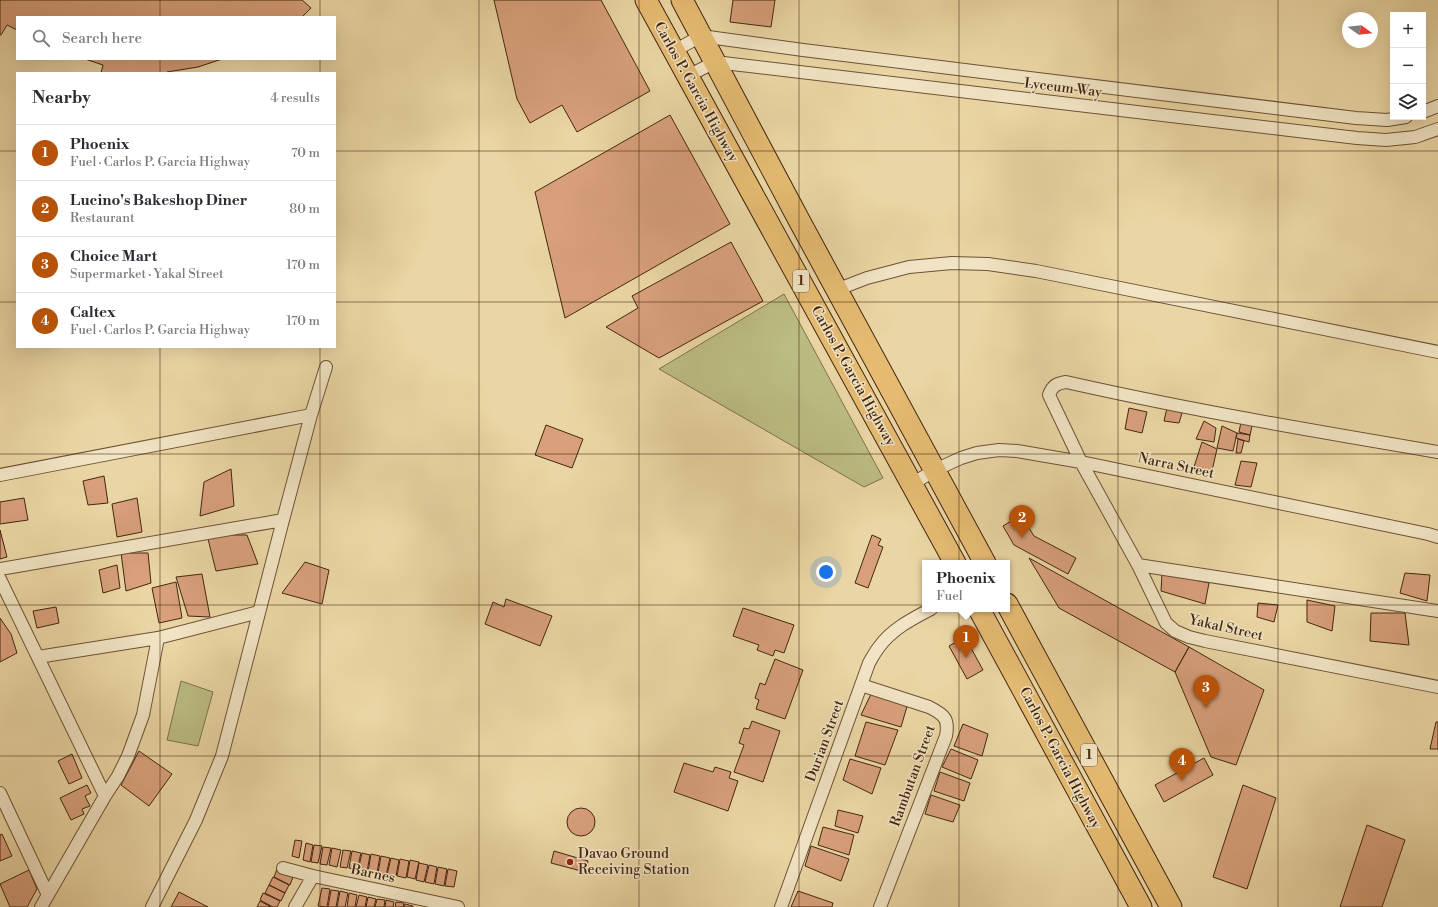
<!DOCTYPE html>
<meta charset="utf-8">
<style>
:root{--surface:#fff;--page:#f7f7f7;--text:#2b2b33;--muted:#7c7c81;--line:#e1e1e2;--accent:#b45309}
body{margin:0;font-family:"Libre Bodoni",serif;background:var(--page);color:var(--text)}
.controls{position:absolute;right:12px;top:12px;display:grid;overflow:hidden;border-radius:0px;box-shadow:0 4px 16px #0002}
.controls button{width:36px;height:36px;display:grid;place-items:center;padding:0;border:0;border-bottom:1px solid var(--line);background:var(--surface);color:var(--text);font:20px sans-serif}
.compass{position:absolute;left:1342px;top:12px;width:36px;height:36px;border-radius:50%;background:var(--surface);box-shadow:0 4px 16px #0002;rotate:105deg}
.you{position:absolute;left:826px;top:572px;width:14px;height:14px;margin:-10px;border:3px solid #fff;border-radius:50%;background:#1a73e8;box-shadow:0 0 0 6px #1a73e833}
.badge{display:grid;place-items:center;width:26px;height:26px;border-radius:50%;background:var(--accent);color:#fff;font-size:13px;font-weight:700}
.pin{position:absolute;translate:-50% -33px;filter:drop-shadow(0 1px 2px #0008)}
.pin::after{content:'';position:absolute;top:21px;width:14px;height:12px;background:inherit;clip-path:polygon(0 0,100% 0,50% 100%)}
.popup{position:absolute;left:922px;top:560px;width:88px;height:52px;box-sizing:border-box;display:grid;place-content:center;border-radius:0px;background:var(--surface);filter:drop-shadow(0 1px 3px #0005);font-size:13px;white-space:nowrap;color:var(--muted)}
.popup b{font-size:15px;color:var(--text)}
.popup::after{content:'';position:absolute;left:50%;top:100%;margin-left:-8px;border:8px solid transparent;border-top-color:var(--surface)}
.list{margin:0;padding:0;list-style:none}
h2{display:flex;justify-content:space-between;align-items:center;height:52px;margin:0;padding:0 16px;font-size:17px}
h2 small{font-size:13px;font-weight:400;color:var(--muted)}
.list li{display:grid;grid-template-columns:26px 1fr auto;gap:12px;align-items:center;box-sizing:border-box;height:56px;padding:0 16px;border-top:1px solid var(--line)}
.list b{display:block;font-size:15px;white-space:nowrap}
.list p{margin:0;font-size:13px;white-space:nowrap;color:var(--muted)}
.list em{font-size:13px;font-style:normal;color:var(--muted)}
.icon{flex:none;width:22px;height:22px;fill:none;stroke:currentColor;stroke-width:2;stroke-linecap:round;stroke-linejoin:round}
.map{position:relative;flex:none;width:1438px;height:907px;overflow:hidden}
.search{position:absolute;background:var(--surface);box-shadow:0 4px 16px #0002;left:16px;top:16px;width:320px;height:44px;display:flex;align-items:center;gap:10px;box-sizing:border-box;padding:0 14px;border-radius:0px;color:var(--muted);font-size:15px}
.panel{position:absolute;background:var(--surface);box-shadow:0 4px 16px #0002;left:16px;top:72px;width:320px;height:276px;border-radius:0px}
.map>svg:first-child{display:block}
.green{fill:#bbbd83;stroke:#80724a}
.building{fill:#d8a07b;stroke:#442611}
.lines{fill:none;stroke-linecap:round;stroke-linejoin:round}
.minor-casing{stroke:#6e5236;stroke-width:14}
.trunk-casing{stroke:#442611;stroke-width:23}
.minor{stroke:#f1e4c4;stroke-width:12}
.trunk{stroke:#e5bb72;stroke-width:21}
.grid{fill:none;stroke:#442611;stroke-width:1;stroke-opacity:0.55}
.poi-dot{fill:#8f2418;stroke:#f1e4c4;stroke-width:1.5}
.labels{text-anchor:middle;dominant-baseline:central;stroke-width:3;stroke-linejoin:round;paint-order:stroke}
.shield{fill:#f1e4c4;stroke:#785f47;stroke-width:1}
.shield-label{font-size:13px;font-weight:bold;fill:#442611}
.street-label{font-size:14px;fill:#442611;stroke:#f1e4c4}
.poi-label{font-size:14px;fill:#442611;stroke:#f1e4c4;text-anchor:start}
</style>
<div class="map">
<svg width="1438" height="907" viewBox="0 0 1438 907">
<rect width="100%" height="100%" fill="#ead6a4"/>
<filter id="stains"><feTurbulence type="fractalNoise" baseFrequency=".005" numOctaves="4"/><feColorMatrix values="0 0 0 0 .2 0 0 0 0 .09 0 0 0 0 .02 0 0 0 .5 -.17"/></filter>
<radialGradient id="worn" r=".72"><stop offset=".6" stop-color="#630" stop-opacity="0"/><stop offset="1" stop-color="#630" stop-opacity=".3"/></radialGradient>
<path class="green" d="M 784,294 L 883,478 L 864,487 L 659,369 Z
M 181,681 L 213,692 L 198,746 L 167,740 Z"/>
<path class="building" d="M 0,0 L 302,0 L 311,8 L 302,17 L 17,17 L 17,30 L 7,25 L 1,35 L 0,35 Z
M 494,0 L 601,0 L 650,91 L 577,132 L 562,105 L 530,123 L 517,99 Z
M 733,0 L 775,0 L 771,27 L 730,22 Z
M 85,59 L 222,59 L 198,67 L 167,72 L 167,73 L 101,73 L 103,65 Z
M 670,115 L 730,224 L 565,318 L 535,192 Z
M 731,242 L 763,301 L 659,358 L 606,327 L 638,308 L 632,296 Z
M 1129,408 L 1147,412 L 1142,433 L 1125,429 Z
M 1167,408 L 1182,413 L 1179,423 L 1164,421 Z
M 1204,421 L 1216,428 L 1214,442 L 1196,439 Z
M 1241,422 L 1252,426 L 1250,435 L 1239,432 Z
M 546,425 L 583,439 L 572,468 L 535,455 Z
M 1222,426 L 1237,433 L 1233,451 L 1217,448 Z
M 1237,433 L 1250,435 L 1249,442 L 1236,438 Z
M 1238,439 L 1244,441 L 1241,453 L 1236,453 Z
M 1202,442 L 1217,449 L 1211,475 L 1193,470 Z
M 1241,461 L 1257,463 L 1251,487 L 1235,485 Z
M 231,469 L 234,506 L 200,516 L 204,482 Z
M 104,476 L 108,503 L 88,505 L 83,481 Z
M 24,498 L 28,520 L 0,524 L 0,502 Z
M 137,498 L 142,532 L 117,537 L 112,504 Z
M 1021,515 L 1034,536 L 1076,558 L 1068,574 L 1014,545 L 1003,526 Z
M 0,530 L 7,557 L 0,559 Z
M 207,535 L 247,535 L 258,564 L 216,571 Z
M 872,535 L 881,539 L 878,545 L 883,547 L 868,588 L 855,583 Z
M 121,553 L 148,553 L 151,583 L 126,591 Z
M 1029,558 L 1189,647 L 1175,672 L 1059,608 Z
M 305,562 L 329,570 L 322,604 L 282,593 Z
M 117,565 L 120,588 L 103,593 L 99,570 Z
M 1162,573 L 1209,583 L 1205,604 L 1161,591 Z
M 1405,573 L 1430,575 L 1427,601 L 1400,593 Z
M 202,574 L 210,617 L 188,616 L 176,577 Z
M 176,582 L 182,618 L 159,623 L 152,588 Z
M 506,599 L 552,616 L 540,646 L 485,624 L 493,602 L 504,607 Z
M 1307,600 L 1335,606 L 1332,631 L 1307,622 Z
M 1258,603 L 1278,605 L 1274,622 L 1257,617 Z
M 56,607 L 59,623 L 37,628 L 33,611 Z
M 743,608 L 794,625 L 784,653 L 775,650 L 773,656 L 757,650 L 759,645 L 733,636 Z
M 1371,613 L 1405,613 L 1409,645 L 1370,641 Z
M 0,618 L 11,634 L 17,653 L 0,662 Z
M 965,637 L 983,670 L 967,679 L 949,646 Z
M 1189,647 L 1264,690 L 1236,765 L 1211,757 L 1175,672 Z
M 775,659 L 803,670 L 785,719 L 756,709 L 759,700 L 755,698 L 760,683 L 765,685 Z
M 872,692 L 908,703 L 901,727 L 861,715 Z
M 752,721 L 780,731 L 763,782 L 734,772 L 744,745 L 739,743 L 744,728 L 749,729 Z
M 866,722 L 898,730 L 885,765 L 855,756 Z
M 1436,722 L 1438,722 L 1438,749 L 1430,749 Z
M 963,724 L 988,734 L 982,756 L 954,746 Z
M 951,749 L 978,760 L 971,779 L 942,767 Z
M 139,751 L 172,774 L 149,806 L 121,785 Z
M 72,754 L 82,778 L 69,784 L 58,761 Z
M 1204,758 L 1213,775 L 1164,802 L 1155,785 Z
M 850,759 L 881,768 L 872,794 L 843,780 Z
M 684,763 L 713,772 L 715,767 L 731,772 L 729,778 L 738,781 L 728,811 L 674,792 Z
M 940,772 L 970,783 L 964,801 L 934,791 Z
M 87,785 L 91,793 L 85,796 L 90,806 L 82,809 L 84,814 L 71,820 L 60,798 Z
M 1243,785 L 1276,798 L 1247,889 L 1213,877 Z
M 931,795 L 960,805 L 953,822 L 925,814 Z
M567 822a14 14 0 1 1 28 0a14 14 0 1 1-28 0Z
M 838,810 L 863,816 L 858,833 L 835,826 Z
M 1367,825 L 1405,840 L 1382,907 L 1340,907 Z
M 823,827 L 854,835 L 849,855 L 818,845 Z
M 2,834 L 12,856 L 0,861 L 0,835 Z
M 295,840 L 302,841 L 299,858 L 292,856 Z
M 306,843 L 313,845 L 310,862 L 303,860 Z
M 314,845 L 322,846 L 318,863 L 311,862 Z
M 811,846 L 849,859 L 841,881 L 805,866 Z
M 323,847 L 331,848 L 327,865 L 320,864 Z
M 332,848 L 341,850 L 337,867 L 329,865 Z
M 343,850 L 351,851 L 347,868 L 340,867 Z
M 352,851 L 361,853 L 357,870 L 349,868 Z
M 554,851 L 588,861 L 585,872 L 551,863 Z
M 362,853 L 370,855 L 367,872 L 358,870 Z
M 371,854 L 380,856 L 377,873 L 368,872 Z
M 381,856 L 390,858 L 386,875 L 378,873 Z
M 391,858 L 399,860 L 396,876 L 387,875 Z
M 400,859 L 409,861 L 406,878 L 397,876 Z
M 410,860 L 419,862 L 415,879 L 407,877 Z
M 419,863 L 428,865 L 424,882 L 416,880 Z
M 429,865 L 437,867 L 434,884 L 425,882 Z
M 438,867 L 447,869 L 444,886 L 435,884 Z
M 277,869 L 293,877 L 290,885 L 274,877 Z
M 448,869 L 457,871 L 454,887 L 445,886 Z
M 29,870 L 37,889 L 27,907 L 10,907 L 0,884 Z
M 273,877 L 289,885 L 285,893 L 269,885 Z
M 269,885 L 285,893 L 281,901 L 265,893 Z
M 322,888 L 330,889 L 327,907 L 318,906 Z
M 331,890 L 339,891 L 336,907 L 328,907 Z
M 340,891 L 348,893 L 345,907 L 337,907 Z
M 798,891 L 833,903 L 832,907 L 791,907 Z
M 179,892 L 208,907 L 171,907 Z
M 263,893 L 280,901 L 277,907 L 273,907 L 260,900 Z
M 349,893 L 357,895 L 355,907 L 347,907 Z
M 359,895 L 367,897 L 365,907 L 356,907 Z
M 368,897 L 376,899 L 374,907 L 366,907 Z
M 377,899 L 385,900 L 384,907 L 375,907 Z
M 386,900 L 394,902 L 393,907 L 385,907 Z
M 260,901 L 271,907 L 257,907 Z
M 396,902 L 404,903 L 403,907 L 395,907 Z
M 405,904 L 413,906 L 413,907 L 404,907 Z"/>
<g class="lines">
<defs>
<path id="minor" d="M 674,51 L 701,36 L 803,50 L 1356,118 L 1387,120 L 1406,117
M 688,76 L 715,62 L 1357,138 L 1386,140 L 1415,137 L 1438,129
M 1423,112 L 1438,106
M 836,290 L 867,278 L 909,267 L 952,263 L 988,264 L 1036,271 L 1438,352
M 1438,452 C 1314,431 1190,410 1066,382 C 1057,383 1052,386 1049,395 L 1081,462 L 1138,565 L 1166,623 L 1175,631 L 1189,637 L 1205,641 L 1438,687
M 0,475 L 311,415
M 912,484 L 935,470 L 961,458 L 977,453 L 999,450 L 1017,451 L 1081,462 L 1428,534 L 1438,537
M 1138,565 L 1438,611
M 0,569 L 283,520
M 0,579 L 105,796
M 38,657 L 158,638 L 259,612
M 861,685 L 929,707 C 945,715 949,719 946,736 L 880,907
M 0,793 L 48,895
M 283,868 L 313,876 L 458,907
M 41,907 L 105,796 L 118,776 L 128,756 L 143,715 L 158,638
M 152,907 L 196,820 L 222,756 L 283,520 L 311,415 L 326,367
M 295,907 L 313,876
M 781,907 L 869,663 C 872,658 875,652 879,647 C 892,629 912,619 931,609"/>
<path id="trunk" d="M 646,0 L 955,563
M 682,0 L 800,222 L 985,563
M 1007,604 L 1171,907
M 979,609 L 1141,907"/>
</defs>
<use href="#minor" class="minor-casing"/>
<use href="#trunk" class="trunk-casing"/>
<use href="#minor" class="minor"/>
<use href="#trunk" class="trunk"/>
</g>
<path class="grid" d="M 160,0 L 160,17M 320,0 L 320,17M 479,0 L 479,907M 639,0 L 639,907M 799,0 L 799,907M 959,0 L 959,907M 1118,0 L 1118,907M 1278,0 L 1278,907M 160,59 L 160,73M 320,59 L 320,73M 0,151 L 17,151M 335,151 L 1438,151M 0,302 L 17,302M 335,302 L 1438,302M 160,347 L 160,907M 320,347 L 320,907M 0,454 L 1438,454M 0,605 L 1438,605M 0,756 L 1438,756"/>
<circle class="poi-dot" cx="570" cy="862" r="4"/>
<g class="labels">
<g class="shield">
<rect x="793" y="270" width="16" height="22" rx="3"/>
<rect x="1081" y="744" width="16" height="22" rx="3"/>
</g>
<g class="shield-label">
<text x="801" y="281">1</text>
<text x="1089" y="755">1</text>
</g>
<g class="street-label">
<text transform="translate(1063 88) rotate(7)">Lyceum Way</text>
<text transform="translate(696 92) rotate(61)">Carlos P. Garcia Highway</text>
<text transform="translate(853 376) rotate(61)">Carlos P. Garcia Highway</text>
<text transform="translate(1176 466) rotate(12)">Narra Street</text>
<text transform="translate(1226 628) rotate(13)">Yakal Street</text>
<text transform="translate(825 741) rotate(-70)">Durian Street</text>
<text transform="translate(1060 758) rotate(62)">Carlos P. Garcia Highway</text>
<text transform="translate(913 776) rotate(-70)">Rambutan Street</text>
<text transform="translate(373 874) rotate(12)">Barnes</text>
</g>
<g class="poi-label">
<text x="578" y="854">Davao Ground<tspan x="578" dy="16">Receiving Station</tspan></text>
</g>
</g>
<rect width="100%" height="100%" filter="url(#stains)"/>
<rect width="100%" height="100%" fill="url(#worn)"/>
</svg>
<div class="controls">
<button>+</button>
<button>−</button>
<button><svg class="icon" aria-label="layers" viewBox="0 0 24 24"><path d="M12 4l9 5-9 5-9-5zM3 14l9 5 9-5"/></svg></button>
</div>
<svg class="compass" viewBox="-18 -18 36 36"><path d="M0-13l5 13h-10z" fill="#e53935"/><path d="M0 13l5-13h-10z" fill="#7c7c81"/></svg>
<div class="you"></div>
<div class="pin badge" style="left:966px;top:658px">1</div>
<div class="popup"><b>Phoenix</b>Fuel</div>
<div class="pin badge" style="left:1022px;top:538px">2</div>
<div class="pin badge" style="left:1206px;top:708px">3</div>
<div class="pin badge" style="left:1182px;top:781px">4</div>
<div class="search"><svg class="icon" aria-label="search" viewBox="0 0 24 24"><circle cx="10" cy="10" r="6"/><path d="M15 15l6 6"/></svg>Search here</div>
<section class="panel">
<h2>Nearby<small>4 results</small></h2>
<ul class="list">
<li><span class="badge">1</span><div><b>Phoenix</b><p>Fuel · Carlos P. Garcia Highway</p></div><em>70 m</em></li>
<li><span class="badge">2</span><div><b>Lucino's Bakeshop Diner</b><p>Restaurant</p></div><em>80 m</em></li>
<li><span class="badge">3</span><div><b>Choice Mart</b><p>Supermarket · Yakal Street</p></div><em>170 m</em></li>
<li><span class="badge">4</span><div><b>Caltex</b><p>Fuel · Carlos P. Garcia Highway</p></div><em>170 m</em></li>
</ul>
</section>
</div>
